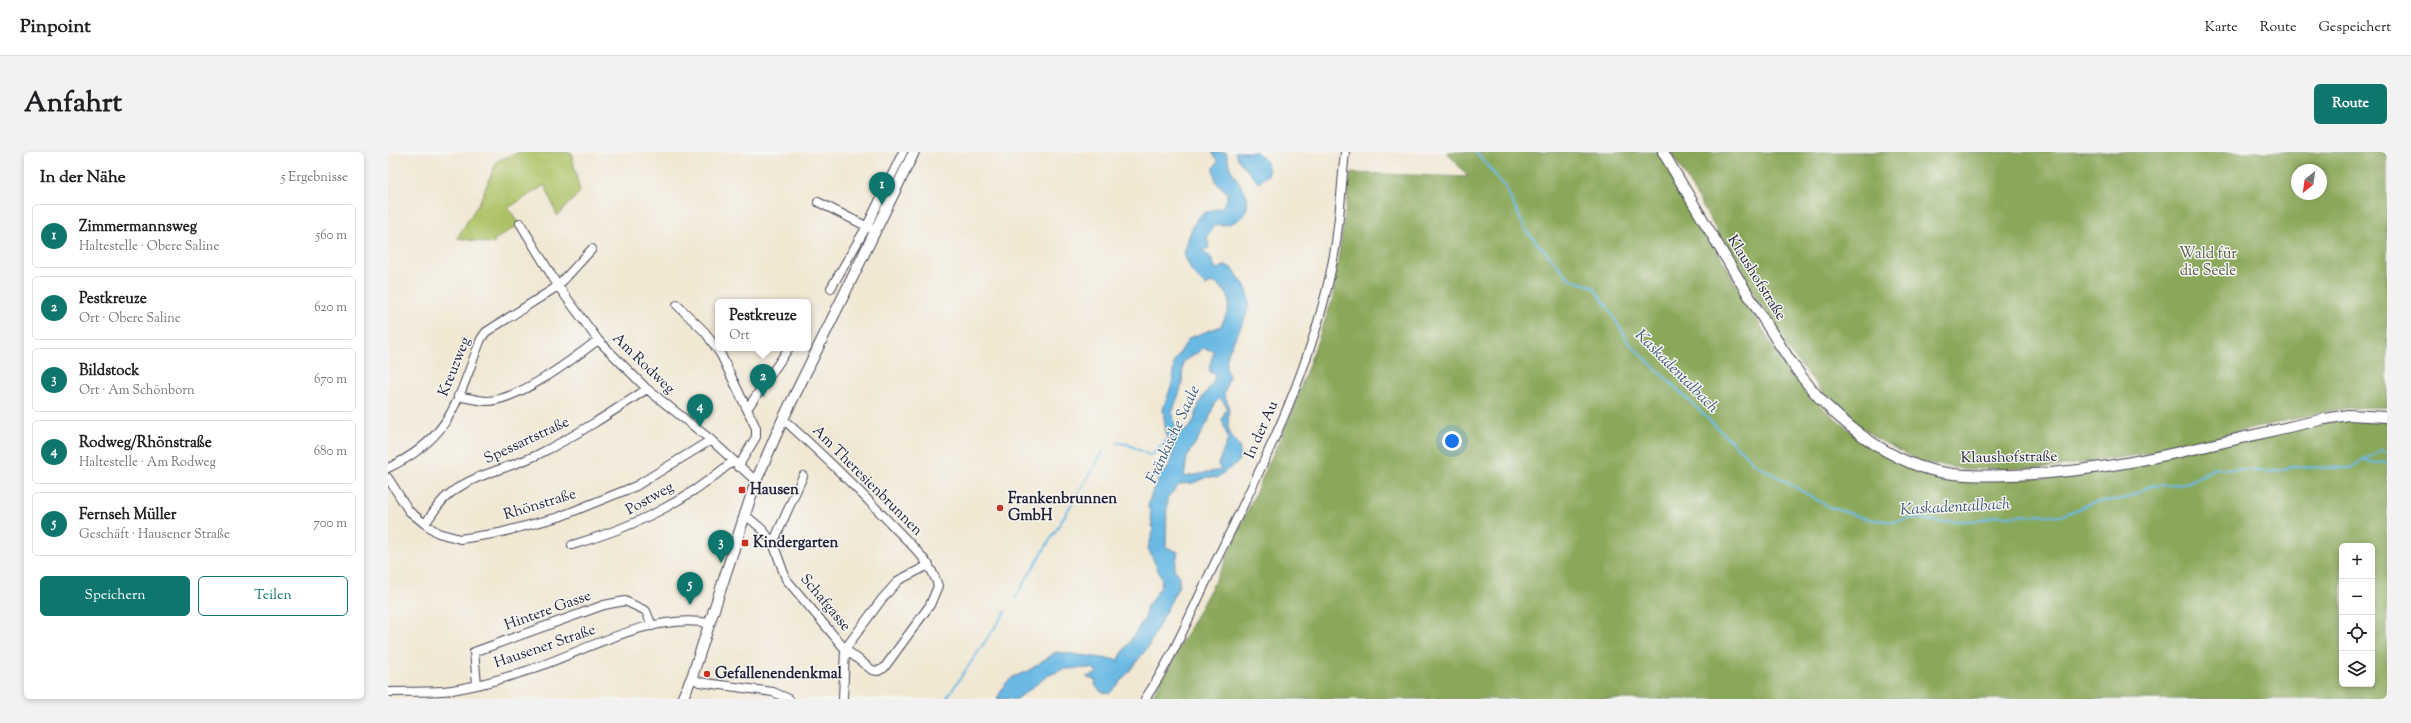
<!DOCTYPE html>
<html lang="de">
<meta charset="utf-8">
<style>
:root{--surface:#fff;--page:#f2f2f2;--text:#202124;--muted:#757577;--line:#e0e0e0;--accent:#0f766e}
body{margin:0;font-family:"Sorts Mill Goudy",serif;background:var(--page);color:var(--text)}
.controls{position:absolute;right:12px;bottom:12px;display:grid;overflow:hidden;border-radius:6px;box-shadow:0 2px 6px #0003}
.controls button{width:36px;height:36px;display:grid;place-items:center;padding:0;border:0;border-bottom:1px solid var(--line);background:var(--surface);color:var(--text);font:20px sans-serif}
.compass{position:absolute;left:1903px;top:12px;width:36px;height:36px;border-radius:50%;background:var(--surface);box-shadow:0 2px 6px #0003;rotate:209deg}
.you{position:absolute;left:1064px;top:289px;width:14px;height:14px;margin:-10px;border:3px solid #fff;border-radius:50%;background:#1a73e8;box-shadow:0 0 0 6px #1a73e833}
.badge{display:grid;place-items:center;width:26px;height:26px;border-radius:50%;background:var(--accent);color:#fff;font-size:13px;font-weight:700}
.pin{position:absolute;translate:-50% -33px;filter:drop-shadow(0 1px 2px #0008)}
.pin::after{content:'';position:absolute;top:21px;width:14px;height:12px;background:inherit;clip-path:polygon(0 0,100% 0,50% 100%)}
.popup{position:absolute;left:327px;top:147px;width:96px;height:52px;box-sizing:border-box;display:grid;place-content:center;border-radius:6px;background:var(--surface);filter:drop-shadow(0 1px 3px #0005);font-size:13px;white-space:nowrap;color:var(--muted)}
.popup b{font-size:15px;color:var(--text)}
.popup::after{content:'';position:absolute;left:50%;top:100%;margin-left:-8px;border:8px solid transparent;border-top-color:var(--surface)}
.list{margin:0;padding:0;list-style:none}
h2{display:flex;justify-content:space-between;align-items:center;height:52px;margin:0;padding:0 16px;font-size:17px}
h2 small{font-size:13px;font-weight:400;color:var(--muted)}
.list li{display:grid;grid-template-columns:26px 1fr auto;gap:12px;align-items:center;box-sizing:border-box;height:64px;margin:0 8px 8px;padding:0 8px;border:1px solid var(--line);border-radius:6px}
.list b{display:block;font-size:15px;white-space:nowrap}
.list p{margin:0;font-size:13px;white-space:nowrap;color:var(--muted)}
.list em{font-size:13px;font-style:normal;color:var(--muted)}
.actions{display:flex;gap:8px;padding:12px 16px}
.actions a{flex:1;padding:9px 0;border:1px solid var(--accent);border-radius:6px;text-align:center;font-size:14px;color:var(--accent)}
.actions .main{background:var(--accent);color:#fff}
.icon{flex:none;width:22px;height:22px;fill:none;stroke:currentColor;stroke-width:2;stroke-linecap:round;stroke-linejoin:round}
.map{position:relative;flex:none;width:1999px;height:547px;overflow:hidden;border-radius:6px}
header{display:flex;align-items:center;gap:24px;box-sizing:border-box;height:56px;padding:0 20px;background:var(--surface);border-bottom:1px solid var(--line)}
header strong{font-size:19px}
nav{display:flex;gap:22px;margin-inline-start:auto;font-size:14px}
.intro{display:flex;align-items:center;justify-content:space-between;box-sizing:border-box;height:96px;padding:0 24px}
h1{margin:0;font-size:28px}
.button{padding:10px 18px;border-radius:6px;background:var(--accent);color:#fff;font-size:14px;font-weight:700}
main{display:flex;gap:24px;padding:0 24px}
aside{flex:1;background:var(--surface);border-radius:6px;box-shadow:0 2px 6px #0003}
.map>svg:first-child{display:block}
.green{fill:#aec265;stroke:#687250}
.forest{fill:#8aa85a;stroke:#56654a;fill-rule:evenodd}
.water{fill:#69b9e4;stroke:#466e90;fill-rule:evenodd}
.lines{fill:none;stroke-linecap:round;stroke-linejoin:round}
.stream{stroke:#69b9e4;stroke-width:2}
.minor-casing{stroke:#414052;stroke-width:10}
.major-casing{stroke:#414052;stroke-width:12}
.minor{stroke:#fff;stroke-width:8}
.major{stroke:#fff;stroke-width:10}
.poi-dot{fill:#c8321e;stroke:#f6f6f2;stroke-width:1.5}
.labels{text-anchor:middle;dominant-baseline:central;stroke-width:3;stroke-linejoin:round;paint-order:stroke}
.park-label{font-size:15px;fill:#535a4a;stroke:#f6f6f2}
.street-label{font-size:15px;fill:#22223b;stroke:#f6f6f2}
.poi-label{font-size:15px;font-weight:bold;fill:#22223b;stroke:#f6f6f2;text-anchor:start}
.water-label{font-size:16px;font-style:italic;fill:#3b5776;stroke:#f6f6f2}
</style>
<header>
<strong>Pinpoint</strong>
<nav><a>Karte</a><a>Route</a><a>Gespeichert</a></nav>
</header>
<div class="intro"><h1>Anfahrt</h1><a class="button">Route</a></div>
<main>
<aside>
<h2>In der Nähe<small>5 Ergebnisse</small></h2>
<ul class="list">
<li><span class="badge">1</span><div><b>Zimmermannsweg</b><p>Haltestelle · Obere Saline</p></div><em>560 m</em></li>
<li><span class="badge">2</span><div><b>Pestkreuze</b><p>Ort · Obere Saline</p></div><em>620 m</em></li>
<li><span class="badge">3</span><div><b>Bildstock</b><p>Ort · Am Schönborn</p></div><em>670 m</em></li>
<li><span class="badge">4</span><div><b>Rodweg/Rhönstraße</b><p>Haltestelle · Am Rodweg</p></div><em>680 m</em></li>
<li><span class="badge">5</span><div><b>Fernseh Müller</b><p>Geschäft · Hausener Straße</p></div><em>700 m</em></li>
</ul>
<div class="actions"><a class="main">Speichern</a><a>Teilen</a></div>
</aside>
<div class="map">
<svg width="1999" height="547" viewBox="0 0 1999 547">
<rect width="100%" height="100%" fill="#f6f6f2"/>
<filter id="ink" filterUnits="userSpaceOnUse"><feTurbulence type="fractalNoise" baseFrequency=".025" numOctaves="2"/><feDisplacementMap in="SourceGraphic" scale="8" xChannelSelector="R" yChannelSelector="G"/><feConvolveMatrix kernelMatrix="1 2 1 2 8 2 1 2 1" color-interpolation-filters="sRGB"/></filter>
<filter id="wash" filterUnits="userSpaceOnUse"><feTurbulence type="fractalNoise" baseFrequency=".012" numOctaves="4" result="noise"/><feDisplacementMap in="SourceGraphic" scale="16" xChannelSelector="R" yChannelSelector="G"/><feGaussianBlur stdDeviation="0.9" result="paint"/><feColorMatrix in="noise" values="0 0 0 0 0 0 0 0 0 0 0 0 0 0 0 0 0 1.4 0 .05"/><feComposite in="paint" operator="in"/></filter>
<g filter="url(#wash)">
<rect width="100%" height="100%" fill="#f1e8d4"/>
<path class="green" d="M 132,0 L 183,0 L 192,40 L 169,64 L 157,33 L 120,56 L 132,72 L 106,88 L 106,92 L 69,86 L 92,49 L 109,9 Z"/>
<path class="forest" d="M 1059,0 L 1272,0 L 1385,195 L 1437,258 L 1480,293 L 1530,319 L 1575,327 L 1659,326 L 1960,266 L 1999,267 L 1999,547 L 763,547 L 834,416 L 903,262 L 944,149 L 963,21 L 1080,25 ZM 1954,394 L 1984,394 L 1984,532 L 1954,532 Z
M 1283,0 L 1999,0 L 1999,255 L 1959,256 L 1935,260 L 1756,302 L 1658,316 L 1576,317 L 1533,310 L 1486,285 L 1444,251 L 1393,189 ZM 1909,18 L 1933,18 L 1933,42 L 1909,42 Z"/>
<path class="water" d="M 824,0 L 838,0 L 842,16 L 859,44 C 862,61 852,71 834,73 C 832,73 830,72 828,73 C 824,74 821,82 819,85 L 821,96 L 815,98 L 823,106 L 828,117 C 833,117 835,113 839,114 C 846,116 848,122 852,127 C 875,154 846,179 839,206 L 838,215 L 841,224 L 836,242 L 841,254 L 840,274 L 841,281 L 852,296 L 851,309 L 829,326 L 819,325 L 805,331 L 792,332 L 779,346 L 778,395 L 790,400 L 786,418 L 791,422 L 791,433 L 760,495 L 739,522 L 721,542 L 712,539 L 707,533 L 708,528 L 698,525 L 708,522 L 709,520 L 704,516 L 676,517 L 659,524 L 629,547 L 609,547 L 617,532 L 625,525 L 640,519 L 668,500 L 730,508 L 758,464 L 758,456 L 772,436 L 774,427 L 760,396 L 765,380 L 762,358 L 760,356 C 761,340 773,333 771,316 L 773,319 L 778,319 L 783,310 L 785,295 L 778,281 L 775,257 L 784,232 L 786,210 L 801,186 L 833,174 C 843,154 847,143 825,130 L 818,134 L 804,120 L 796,102 C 800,89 803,69 816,61 C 827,55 840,59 839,41 L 828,30 L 825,16 L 830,10 ZM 815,196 L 826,199 L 821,216 L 823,221 L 827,221 C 827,233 819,237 814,246 C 807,257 809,278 791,281 L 789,280 L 784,261 L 794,233 L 795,210 L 805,204 L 804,201 L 808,202 ZM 832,246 L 839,255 L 834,267 L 840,287 L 830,312 L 833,318 L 796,325 L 799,305 L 820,270 L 826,252 Z
M 847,0 L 869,0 C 876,7 882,12 880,23 L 870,31 C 862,19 851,13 847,0 Z"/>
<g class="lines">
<path class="stream" d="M 1088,0 L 1118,36 L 1137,77 L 1182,127 L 1205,135 L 1219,154 L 1241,191 L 1366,311 L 1441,355 L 1480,367 L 1506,370 L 1526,366 L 1553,370 L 1594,368 L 1607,364 L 1676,363 L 1703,351 L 1740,346 L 1762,334 L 1797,332 L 1827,316 L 1883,320 L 1903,315 L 1962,316 L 1993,298 L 1999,300
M 729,291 L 739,292 L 763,304 L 778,289 L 785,287
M 1976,309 L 1999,311
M 627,446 L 715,300
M 558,547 L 618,459"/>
</g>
</g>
<g filter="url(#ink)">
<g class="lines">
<defs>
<path id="minor" d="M 430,50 L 482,76
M 132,71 L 170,134 L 210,188 L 259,237 L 323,288 L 368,329
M 443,136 L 479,74 L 515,0
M 289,153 L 317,180 L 333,203 L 368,276 L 368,285 L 350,315
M 70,244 C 79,246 89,248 98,249 C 130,249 185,207 210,188
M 359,257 L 401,196
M 395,267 C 433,301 469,336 505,374 C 522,392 543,409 550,434 L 542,453 L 496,516 L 490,519 L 484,518 L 457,497 L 494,447 L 511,428 L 541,413
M 0,316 C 64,286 69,248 93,187 L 98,180 L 170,134 L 204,97
M 0,326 L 21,359 L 37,372 L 50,381 L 72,387 L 111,381 L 171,365 L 248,334 L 323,288
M 356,362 L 374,377 L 385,391 L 398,427 L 457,497 L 455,547
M 37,372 C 45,361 52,348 64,340 C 89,321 123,316 151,302 C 189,283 224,260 259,237
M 385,391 L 415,324
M 184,393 C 246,375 295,351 344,310
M 304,525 L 311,530 L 385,540 L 401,547
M 89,532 L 86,500 L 216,453 L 237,449 L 258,459 L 264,474
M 0,540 C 21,539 43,541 64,538 C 89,534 114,527 138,519 C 194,501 260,460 321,471
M 757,547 C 785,506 804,458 826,413 C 874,315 925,216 945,108 C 952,73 953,36 957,0"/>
<path id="major" d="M 1275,0 C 1306,53 1337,105 1369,157 C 1390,190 1411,226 1439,254 C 1465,279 1498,303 1533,315 C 1563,325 1592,324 1623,323 C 1730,321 1832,289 1937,267 L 1960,263 L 1999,265
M 294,547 L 304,525 L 368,329 L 395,267 L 526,0"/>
</defs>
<use href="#minor" class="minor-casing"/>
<use href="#major" class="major-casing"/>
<use href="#minor" class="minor"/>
<use href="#major" class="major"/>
</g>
</g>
<g class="poi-dot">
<rect x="350" y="334" width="8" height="8" rx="2"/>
<circle cx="612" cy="356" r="4"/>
<rect x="353" y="387" width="8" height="8" rx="2"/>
<circle cx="319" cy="522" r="4"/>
</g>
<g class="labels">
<g class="park-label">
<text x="1820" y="102">Wald für<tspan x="1820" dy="17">die Seele</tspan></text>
</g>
<g class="street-label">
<text transform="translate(1368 126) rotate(58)">Klaushofstraße</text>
<text transform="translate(255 212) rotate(44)">Am Rodweg</text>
<text transform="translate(67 215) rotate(-68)">Kreuzweg</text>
<text transform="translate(874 278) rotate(-66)">In der Au</text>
<text transform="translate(139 289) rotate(-25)">Spessartstraße</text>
<text transform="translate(1621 306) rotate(-1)">Klaushofstraße</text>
<text transform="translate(479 329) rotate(45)">Am Theresienbrunnen</text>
<text transform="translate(262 347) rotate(-29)">Postweg</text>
<text transform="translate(152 353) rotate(-17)">Rhönstraße</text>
<text transform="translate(437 451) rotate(50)">Schafgasse</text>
<text transform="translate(160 459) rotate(-20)">Hintere Gasse</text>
<text transform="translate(157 495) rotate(-19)">Hausener Straße</text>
</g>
<g class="poi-label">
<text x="362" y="338">Hausen</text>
<text x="620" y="347">Frankenbrunnen<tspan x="620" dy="17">GmbH</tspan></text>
<text x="365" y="391">Kindergarten</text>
<text x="327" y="522">Gefallenendenkmal</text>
</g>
<g class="water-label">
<text transform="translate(1288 220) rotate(45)">Kaskadentalbach</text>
<text transform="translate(786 283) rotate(-65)">Fränkische Saale</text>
<text transform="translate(1567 356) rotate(-3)">Kaskadentalbach</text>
</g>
</g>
</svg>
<div class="controls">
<button>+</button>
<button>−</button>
<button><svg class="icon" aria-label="locate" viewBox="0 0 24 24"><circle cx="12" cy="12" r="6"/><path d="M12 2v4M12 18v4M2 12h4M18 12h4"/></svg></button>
<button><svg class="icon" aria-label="layers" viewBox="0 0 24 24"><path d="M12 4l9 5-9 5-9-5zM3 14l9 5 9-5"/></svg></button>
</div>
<svg class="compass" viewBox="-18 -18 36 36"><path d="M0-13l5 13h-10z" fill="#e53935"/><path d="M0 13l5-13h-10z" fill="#757577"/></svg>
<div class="you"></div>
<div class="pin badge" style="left:494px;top:53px">1</div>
<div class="pin badge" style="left:375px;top:245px">2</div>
<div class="popup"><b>Pestkreuze</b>Ort</div>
<div class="pin badge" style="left:333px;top:411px">3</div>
<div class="pin badge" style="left:312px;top:275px">4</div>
<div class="pin badge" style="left:302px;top:453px">5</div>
</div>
</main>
